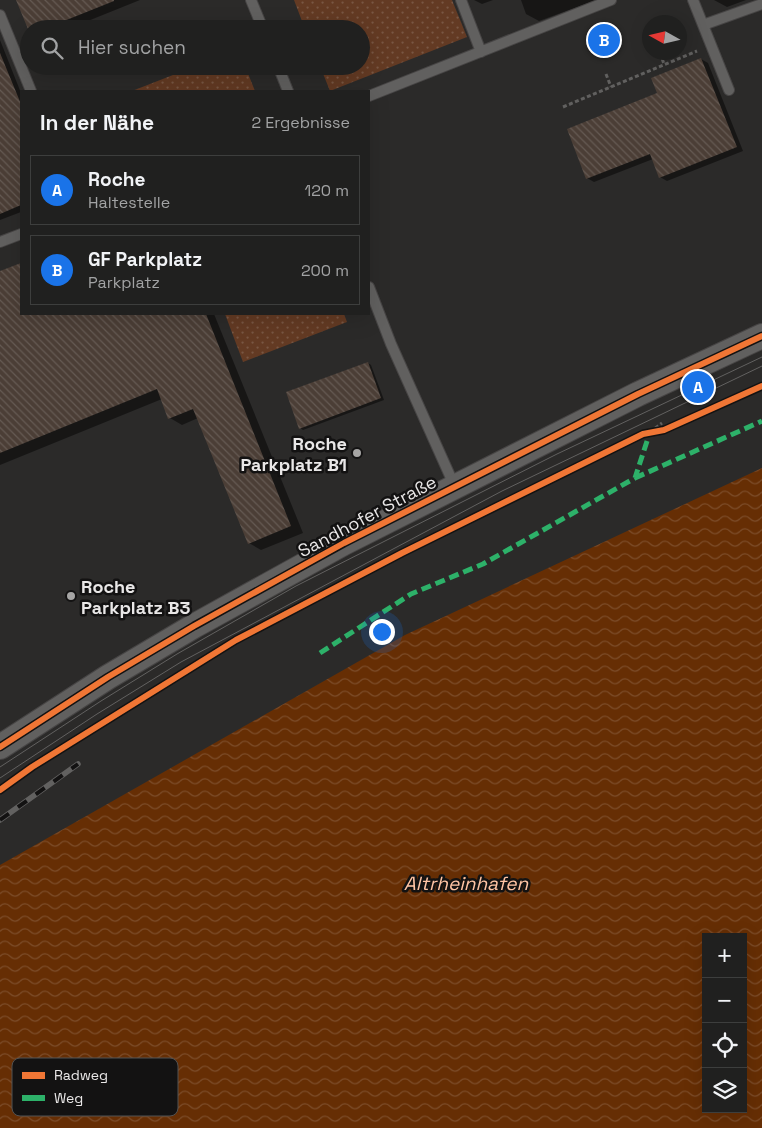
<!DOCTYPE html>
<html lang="de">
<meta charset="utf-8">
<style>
:root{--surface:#20201f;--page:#2d2d2c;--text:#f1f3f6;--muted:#a2a3a4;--line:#3d3e3d;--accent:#1a73e8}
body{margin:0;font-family:"Space Grotesk",sans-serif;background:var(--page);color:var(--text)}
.controls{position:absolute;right:15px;bottom:15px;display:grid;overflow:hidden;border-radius:0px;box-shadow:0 5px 20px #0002}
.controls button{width:45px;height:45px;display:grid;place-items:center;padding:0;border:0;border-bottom:1px solid var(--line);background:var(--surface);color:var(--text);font:25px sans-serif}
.compass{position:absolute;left:642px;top:15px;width:45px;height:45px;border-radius:50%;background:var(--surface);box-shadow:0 5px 20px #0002;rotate:278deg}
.you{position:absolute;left:381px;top:631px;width:18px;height:18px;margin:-12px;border:4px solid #fff;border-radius:50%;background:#1a73e8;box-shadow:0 0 0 8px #1a73e833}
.badge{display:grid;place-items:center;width:32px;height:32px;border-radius:50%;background:var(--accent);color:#fff;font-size:16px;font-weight:700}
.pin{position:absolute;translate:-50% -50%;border:2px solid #fff;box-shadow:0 1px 5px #0006}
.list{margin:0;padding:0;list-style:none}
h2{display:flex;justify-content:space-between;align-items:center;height:65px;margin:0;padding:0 20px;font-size:21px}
h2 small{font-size:16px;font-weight:400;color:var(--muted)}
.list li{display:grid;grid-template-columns:32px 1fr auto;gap:15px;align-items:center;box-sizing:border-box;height:70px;margin:0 10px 10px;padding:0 10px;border:1px solid var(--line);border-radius:0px}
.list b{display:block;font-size:19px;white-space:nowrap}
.list p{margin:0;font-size:16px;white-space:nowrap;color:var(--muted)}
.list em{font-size:16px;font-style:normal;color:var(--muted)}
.icon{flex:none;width:28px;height:28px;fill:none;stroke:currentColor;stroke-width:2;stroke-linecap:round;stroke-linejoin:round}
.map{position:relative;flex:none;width:762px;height:1128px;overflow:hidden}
.search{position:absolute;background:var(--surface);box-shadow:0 5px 20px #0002;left:20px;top:20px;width:350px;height:55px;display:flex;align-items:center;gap:12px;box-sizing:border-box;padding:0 18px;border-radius:28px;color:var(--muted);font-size:19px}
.panel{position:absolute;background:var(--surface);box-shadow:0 5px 20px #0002;left:20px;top:90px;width:350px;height:225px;border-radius:0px}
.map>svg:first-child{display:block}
.grass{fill:url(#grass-dots)}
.water{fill:url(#water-waves);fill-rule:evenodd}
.shadow{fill:#0007}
.building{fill:url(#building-back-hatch)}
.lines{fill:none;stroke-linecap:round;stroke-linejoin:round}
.service-casing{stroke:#474545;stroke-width:12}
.tertiary-casing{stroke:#474545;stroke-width:26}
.path{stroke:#61605f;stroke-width:3;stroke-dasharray:4 2.5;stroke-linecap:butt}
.service{stroke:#61605f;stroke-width:10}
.tertiary{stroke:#61605f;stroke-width:24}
.tram{stroke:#626160;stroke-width:1}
.rail-casing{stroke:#626160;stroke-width:5.5}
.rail{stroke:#131212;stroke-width:4;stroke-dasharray:11;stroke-linecap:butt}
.quiet{stroke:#2db169;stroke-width:5;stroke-dasharray:10 5;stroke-linecap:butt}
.cycleway-casing{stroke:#131212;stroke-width:9}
.cycleway{stroke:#f07635;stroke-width:6}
.poi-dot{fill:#a6a5a4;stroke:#131212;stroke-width:2}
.labels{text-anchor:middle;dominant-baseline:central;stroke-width:5;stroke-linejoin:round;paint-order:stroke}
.poi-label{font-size:18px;font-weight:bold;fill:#e9e7e7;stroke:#131212;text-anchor:end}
.street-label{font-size:18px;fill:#e9e7e7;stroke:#131212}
.water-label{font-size:19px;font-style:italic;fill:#ffc4a4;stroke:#131212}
.key{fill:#131212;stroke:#535252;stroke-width:1}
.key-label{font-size:14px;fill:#e9e7e7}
</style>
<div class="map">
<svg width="762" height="1128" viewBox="0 0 762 1128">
<defs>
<pattern id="grass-dots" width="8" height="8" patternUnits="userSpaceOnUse" patternTransform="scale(1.25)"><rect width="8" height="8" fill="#633a23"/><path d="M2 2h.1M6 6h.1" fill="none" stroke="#795643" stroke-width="1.8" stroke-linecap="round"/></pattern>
<pattern id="water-waves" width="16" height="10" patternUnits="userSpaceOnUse" patternTransform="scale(1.25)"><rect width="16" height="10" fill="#662e04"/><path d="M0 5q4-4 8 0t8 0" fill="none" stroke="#7c4c29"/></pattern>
<pattern id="building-back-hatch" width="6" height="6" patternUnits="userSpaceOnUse" patternTransform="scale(1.25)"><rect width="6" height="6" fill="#4b3e36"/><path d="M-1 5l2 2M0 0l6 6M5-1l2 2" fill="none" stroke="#655a53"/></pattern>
</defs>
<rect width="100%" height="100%" fill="#2b2a29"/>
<path class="grass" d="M 294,0 L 452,0 L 467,37 L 330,91 L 320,66 L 361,66 L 361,29 L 305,29 Z
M 196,66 L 245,66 L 255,91 L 132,91 Z
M 225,314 L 344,314 L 347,322 L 243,362 Z"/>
<path class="water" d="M 762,468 L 762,1128 L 0,1128 L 0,865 L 405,635 ZM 706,937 L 743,937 L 743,1109 L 706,1109 Z"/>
<path class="shadow" d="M 18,0 L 140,0 L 68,29 L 29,29 Z
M 474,0 L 493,0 L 482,4 Z
M 521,0 L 596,0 L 539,21 L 526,14 Z
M 714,0 L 746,0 L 727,7 Z
M 0,40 L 21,93 L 21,212 L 0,220 Z
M 701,59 L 708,63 L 743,151 L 667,181 L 660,177 L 653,159 L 594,182 L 587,178 L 659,94 Z
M 21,264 L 21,314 L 214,314 L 303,533 L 261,550 L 249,543 L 198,418 L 182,425 L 170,418 L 162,399 L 0,465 L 0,273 Z
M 368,363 L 371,365 L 384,400 L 303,430 L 300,428 Z"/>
<path class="building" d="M 16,0 L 114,0 L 114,1 L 44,29 L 28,29 Z
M 0,53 L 21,104 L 21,205 L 0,214 Z
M 701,58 L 737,147 L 659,178 L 650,154 L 586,179 L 567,129 L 657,93 L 651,78 Z
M 21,263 L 21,314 L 206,314 L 291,526 L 248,544 L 193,409 L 168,419 L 157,389 L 0,453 L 0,271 Z
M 368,362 L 381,398 L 299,429 L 286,392 Z"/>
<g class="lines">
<defs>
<path id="service" d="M 251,0 L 263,29
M 461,0 L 481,52
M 693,0 L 729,90
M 0,15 L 31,91
M 703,25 L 762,4
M 278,66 L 288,91
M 369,96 L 611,0
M 0,242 L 21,234
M 369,287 L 391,344 L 455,487"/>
<path id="tertiary" d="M 0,747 L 108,677 L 194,626 L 344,543 L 638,394 L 762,336"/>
</defs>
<use href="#service" class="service-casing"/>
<use href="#tertiary" class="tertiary-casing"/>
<path class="path" d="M 660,53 L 664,64
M 606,74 L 611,87
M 563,107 L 697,51
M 650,432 L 662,423"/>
<use href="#service" class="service"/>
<use href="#tertiary" class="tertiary"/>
<path class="tram" d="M 0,767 L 101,701 L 177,654 L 296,586 L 557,454 L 762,357
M 0,778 L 97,714 L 181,662 L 502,491 L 762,366"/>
<defs>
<path id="rail" d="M 0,820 L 78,764"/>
</defs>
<use href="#rail" class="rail-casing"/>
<use href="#rail" class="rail"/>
<path class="quiet" d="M 635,478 L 762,421
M 320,653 L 411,594 L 483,564 L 635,478 L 650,432"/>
<defs>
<path id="cycleway" d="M 0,747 L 108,677 L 194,626 L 344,543 L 638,394 L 762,336
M 0,790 L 32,767 L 236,640 L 402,553 L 643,434 L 664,430 L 762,386"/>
</defs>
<use href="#cycleway" class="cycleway-casing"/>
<use href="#cycleway" class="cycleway"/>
</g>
<g class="poi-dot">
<circle cx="357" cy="453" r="5"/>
<circle cx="71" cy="596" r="5"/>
</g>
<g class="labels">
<g class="poi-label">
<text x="347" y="443">Roche<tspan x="347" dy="21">Parkplatz B1</tspan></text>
<text x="81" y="586" text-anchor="start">Roche<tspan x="81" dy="21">Parkplatz B3</tspan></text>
</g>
<g class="street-label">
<text transform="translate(367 516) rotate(-28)">Sandhofer Straße</text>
</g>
<g class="water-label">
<text x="466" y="883">Altrheinhafen</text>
</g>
</g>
<rect x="12" y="1058" width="166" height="58" rx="8" class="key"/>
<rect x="22" y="1072" width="23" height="7" fill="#f07635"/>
<rect x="22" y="1095" width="23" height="6" fill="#2db169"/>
<g class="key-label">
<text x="54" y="1080">Radweg</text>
<text x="54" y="1103">Weg</text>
</g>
</svg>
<div class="controls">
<button>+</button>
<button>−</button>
<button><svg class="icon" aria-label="locate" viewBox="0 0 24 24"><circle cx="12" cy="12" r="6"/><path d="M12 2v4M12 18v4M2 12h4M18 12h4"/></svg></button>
<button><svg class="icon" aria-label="layers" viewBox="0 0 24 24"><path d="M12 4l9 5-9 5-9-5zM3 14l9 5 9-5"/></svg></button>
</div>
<svg class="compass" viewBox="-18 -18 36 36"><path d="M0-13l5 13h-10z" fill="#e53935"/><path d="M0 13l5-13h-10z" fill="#a2a3a4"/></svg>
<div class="you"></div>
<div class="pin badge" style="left:698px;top:387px">A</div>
<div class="pin badge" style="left:604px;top:40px">B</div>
<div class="search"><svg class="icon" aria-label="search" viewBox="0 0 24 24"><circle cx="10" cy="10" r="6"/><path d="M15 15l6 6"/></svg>Hier suchen</div>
<section class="panel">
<h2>In der Nähe<small>2 Ergebnisse</small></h2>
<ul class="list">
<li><span class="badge">A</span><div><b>Roche</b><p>Haltestelle</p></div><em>120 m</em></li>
<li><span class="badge">B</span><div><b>GF Parkplatz</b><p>Parkplatz</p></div><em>200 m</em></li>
</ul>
</section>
</div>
